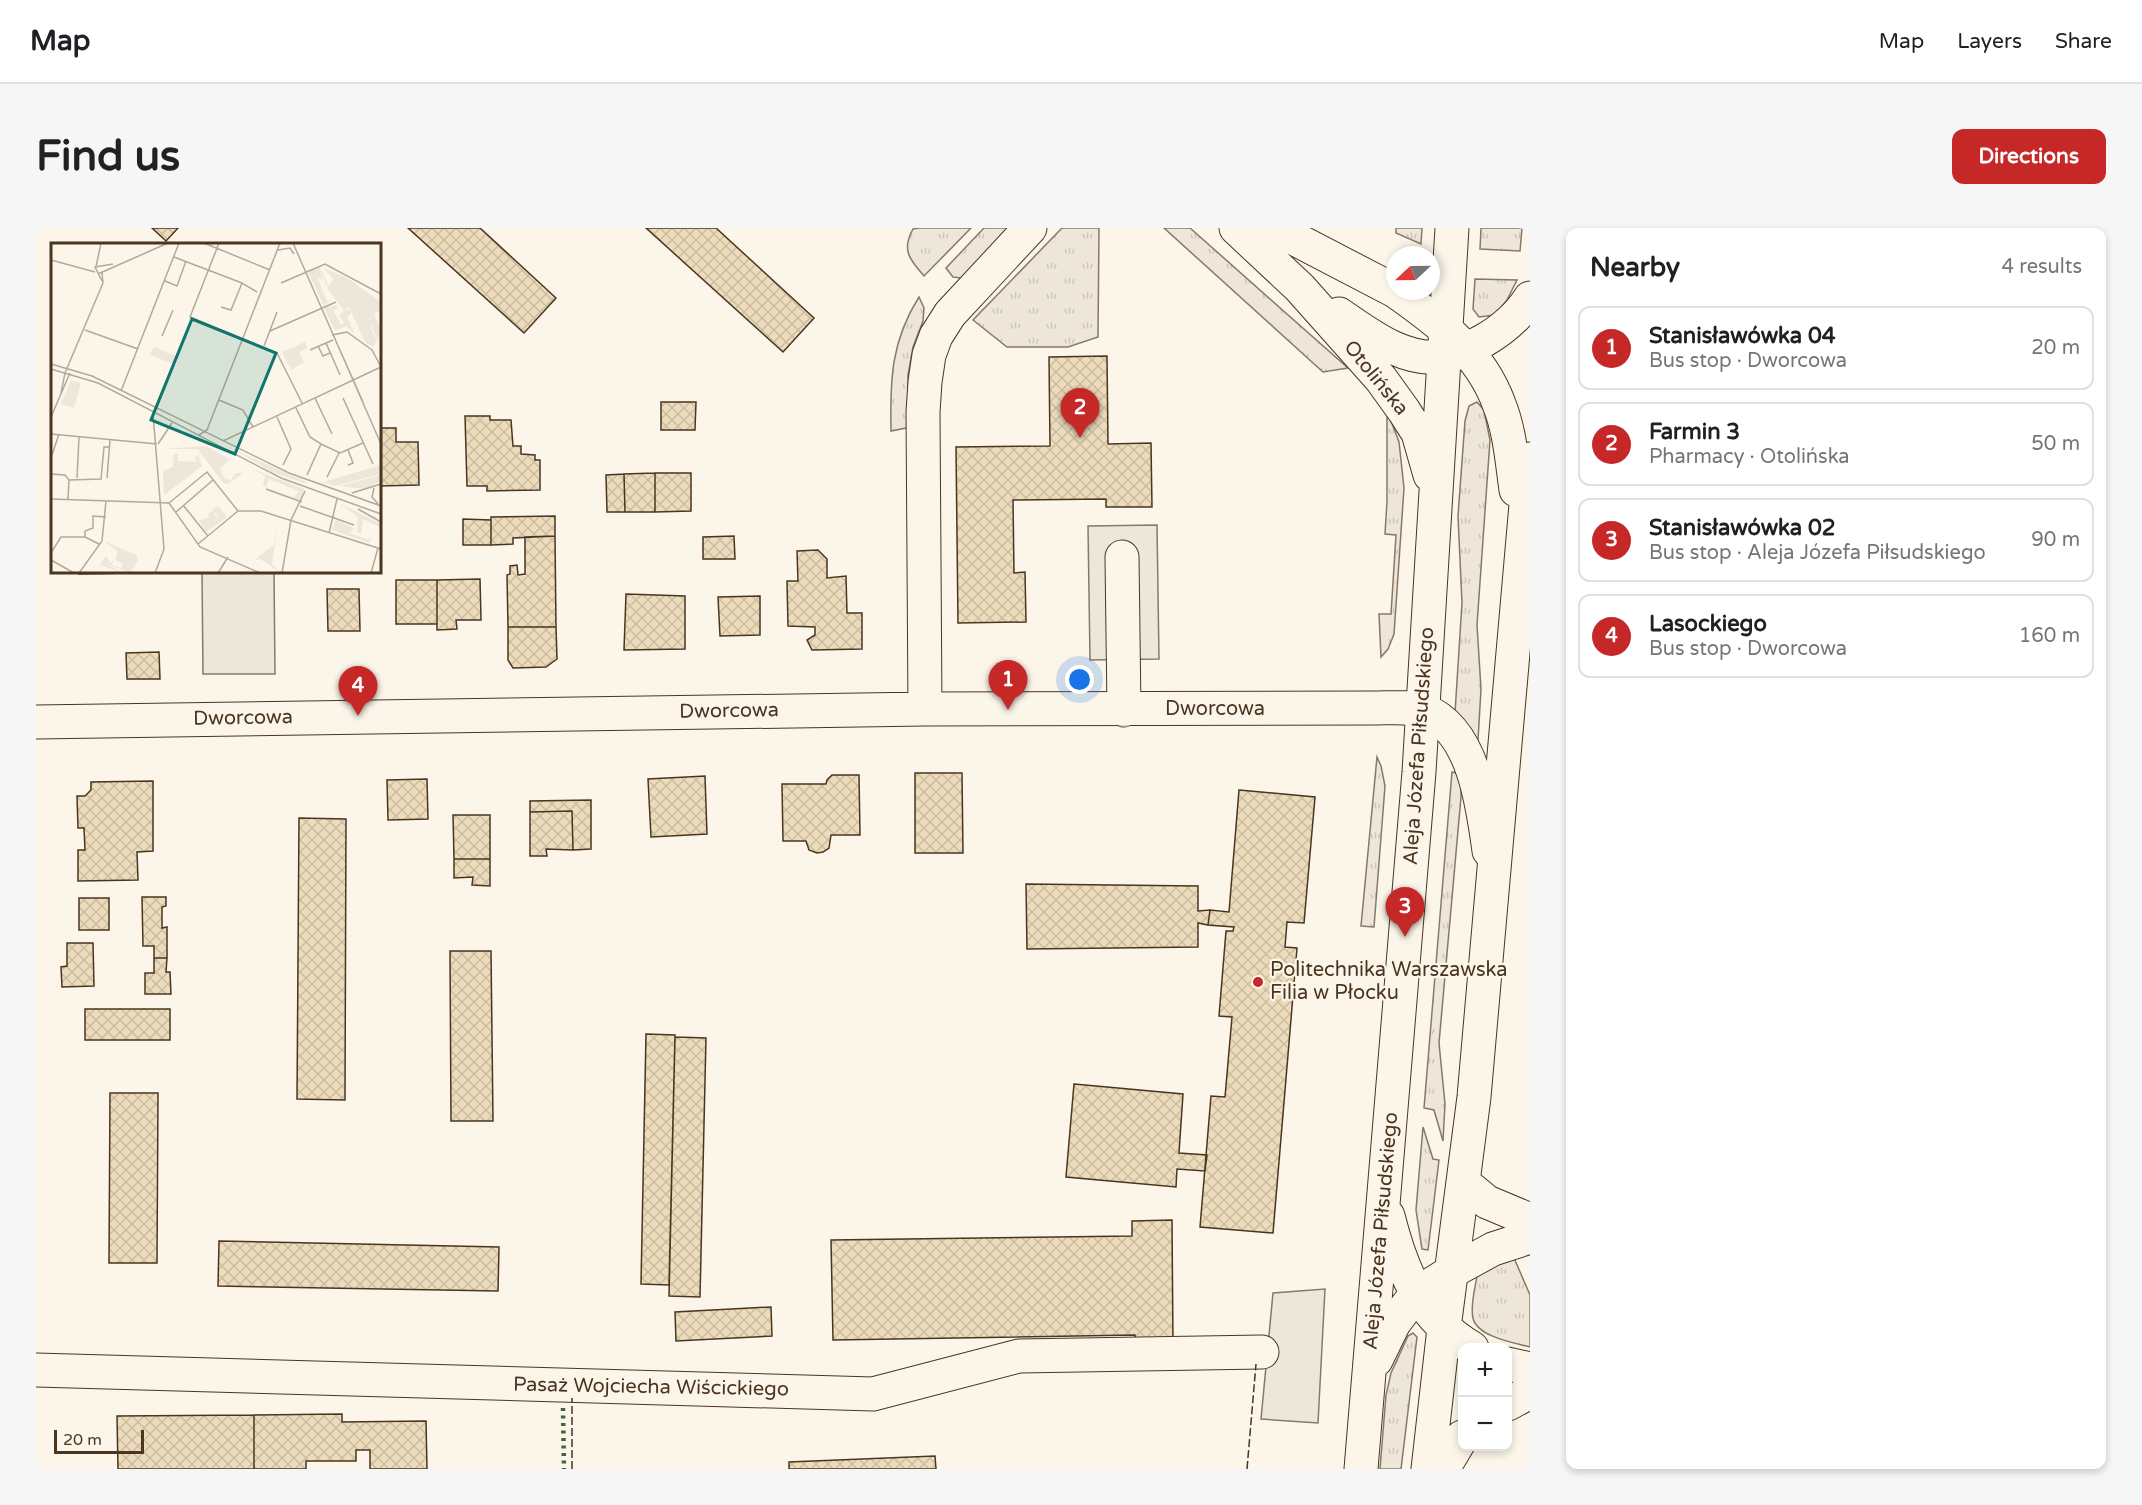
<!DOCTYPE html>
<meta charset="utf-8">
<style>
:root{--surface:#fff;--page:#f6f6f6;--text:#202124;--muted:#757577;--line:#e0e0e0;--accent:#c62828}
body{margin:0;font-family:"Varela Round",sans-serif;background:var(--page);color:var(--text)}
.controls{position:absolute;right:18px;bottom:18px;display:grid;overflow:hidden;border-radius:12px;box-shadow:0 3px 9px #0003}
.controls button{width:54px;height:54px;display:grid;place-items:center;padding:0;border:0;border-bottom:2px solid var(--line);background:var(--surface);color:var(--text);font:30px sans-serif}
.compass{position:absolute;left:1350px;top:18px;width:54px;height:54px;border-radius:50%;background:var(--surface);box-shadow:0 3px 9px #0003;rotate:248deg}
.scale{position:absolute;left:18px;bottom:15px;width:90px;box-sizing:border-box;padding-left:6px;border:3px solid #4a3520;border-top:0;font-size:16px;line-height:21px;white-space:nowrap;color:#4a3520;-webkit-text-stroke:4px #fbf6e9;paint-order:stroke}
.you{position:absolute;left:1044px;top:452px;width:21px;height:21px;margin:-15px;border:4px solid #fff;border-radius:50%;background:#1a73e8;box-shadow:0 0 0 9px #1a73e833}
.badge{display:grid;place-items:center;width:39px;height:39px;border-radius:50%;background:var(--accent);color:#fff;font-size:20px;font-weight:700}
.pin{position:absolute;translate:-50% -50px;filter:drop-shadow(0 2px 3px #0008)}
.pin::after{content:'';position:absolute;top:32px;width:21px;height:18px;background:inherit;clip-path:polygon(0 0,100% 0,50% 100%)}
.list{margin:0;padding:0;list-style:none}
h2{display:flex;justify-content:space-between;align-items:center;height:78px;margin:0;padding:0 24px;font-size:26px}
h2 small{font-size:20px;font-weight:400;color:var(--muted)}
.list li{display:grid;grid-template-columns:39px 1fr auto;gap:18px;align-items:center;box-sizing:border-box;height:84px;margin:0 12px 12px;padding:0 12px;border:2px solid var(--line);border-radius:12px}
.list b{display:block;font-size:22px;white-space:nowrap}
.list p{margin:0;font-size:20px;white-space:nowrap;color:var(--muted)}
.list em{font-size:20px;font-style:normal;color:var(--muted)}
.map{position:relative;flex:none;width:1494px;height:1241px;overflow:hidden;border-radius:12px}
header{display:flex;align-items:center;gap:36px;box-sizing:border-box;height:84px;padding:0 30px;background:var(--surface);border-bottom:2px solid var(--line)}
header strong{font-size:28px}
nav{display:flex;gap:33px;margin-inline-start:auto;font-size:21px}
.intro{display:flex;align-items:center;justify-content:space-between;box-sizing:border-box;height:144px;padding:0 36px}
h1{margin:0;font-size:42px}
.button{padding:15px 27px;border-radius:12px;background:var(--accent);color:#fff;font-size:21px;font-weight:700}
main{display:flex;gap:36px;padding:0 36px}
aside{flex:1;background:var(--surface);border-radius:12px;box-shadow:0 3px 9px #0003}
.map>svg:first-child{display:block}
.grass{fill:url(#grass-tufts);stroke:#887966;stroke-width:1.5}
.parking{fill:#ede7d9;stroke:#887966;stroke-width:1.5}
.building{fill:url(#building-cross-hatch);stroke:#4a3520;stroke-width:1.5}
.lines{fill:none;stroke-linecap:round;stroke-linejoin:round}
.minor-casing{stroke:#4a3520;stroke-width:35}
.major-casing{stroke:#4a3520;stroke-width:35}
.minor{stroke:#fbf6e9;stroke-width:33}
.major{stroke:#fbf6e9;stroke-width:33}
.hedge{stroke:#436837;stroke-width:4.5;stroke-dasharray:3 4.5;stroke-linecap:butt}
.fence{stroke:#4a3520;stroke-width:1.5;stroke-dasharray:8 3;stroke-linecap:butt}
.poi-dot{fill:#c62828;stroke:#fbf6e9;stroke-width:2}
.labels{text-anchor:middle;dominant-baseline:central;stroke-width:4.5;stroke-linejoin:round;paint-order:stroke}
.street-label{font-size:20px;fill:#4a3520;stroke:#fbf6e9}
.poi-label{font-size:20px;fill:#4a3520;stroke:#fbf6e9;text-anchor:start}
.inset-road{fill:none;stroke:#b4a999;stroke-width:1.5}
.view{fill:#0f766e;fill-opacity:0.15;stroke:#0f766e;stroke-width:3}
.inset-edge{fill:none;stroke:#4a3520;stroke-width:3}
</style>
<header>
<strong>Map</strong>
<nav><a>Map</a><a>Layers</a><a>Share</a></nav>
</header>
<div class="intro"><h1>Find us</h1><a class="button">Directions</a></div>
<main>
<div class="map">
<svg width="1494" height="1241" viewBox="0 0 1494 1241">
<defs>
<pattern id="grass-tufts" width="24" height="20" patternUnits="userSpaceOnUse" patternTransform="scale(1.5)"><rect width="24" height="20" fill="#ede6d9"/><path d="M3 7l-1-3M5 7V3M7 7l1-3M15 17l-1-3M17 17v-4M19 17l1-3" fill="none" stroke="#cdc6ba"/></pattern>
<pattern id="building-cross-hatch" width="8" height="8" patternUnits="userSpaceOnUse" patternTransform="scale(1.5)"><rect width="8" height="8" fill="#ecdcbc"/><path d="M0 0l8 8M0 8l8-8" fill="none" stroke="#ccbda1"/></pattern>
</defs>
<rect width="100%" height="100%" fill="#fbf6e9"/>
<path class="grass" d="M 883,0 L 935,0 L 888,48 C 874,32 865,22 877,1 Z
M 948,0 L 974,0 L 926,50 L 917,49 L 910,40 Z
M 1026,0 L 1063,0 L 1062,109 L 1032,119 L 971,119 L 937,92 Z
M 1128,0 L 1154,0 L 1312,140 L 1287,144 Z
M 1360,0 L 1386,0 L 1385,16 L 1360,5 Z
M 1445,0 L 1486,0 L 1484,23 L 1444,21 Z
M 1439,51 L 1481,52 L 1471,72 L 1459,87 L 1443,89 L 1437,81 Z
M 883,69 L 888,80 L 887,93 L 877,119 L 872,147 L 873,193 L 870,200 L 855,203 C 854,152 855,113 883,69 Z
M 1441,174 L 1448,182 L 1454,212 L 1441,397 L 1445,461 L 1442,512 L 1419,485 L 1426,375 L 1422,288 L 1429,193 L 1433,178 Z
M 1351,182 L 1363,214 L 1368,260 L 1358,406 L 1352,421 L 1345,429 L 1343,386 L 1355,386 L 1360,307 L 1349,306 L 1351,273 Z
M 1341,529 L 1345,538 L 1349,558 L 1338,699 L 1325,698 Z
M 1416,544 L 1420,545 L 1425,553 L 1425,569 L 1403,815 L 1409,876 L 1407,913 L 1398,882 L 1388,880 Z
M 1387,899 L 1397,931 L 1403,932 L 1392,1022 L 1386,1021 L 1380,982 Z
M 1478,1030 L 1494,1067 L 1494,1119 C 1479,1115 1441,1109 1437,1090 C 1434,1078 1439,1061 1441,1048 L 1443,1044 Z
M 1377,1105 L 1381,1109 L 1365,1241 L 1344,1241 L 1350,1167 L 1355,1145 L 1372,1108 Z"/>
<path class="parking" d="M 1121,297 L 1123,431 L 1054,432 L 1052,298 Z
M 166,344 L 238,344 L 239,446 L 167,446 Z
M 1289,1061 L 1282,1195 L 1225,1191 L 1237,1065 Z"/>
<path class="building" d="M 116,0 L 142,0 L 130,13 Z
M 372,0 L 444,0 L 520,70 L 488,105 Z
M 610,0 L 680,0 L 778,90 L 747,124 Z
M 1071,128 L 1072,216 L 1115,215 L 1116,279 L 1070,279 L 1070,271 L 977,272 L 978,345 L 989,344 L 990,394 L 922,395 L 920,219 L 1014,218 L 1013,129 Z
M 625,174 L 660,174 L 659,202 L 625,202 Z
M 344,186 L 345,200 L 360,200 L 360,214 L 382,214 L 383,257 L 344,258 Z
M 429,188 L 454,188 L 454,192 L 475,192 L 477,218 L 485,218 L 485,226 L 499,227 L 499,232 L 504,232 L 504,262 L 451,263 L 451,258 L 431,258 Z
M 619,245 L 619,284 L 589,284 L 588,246 Z
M 619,245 L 655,245 L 655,283 L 619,284 Z
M 588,246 L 589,284 L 571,284 L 570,247 Z
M 519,288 L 519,308 L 477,310 L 477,316 L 455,317 L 455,289 Z
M 427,291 L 455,292 L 455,317 L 427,317 Z
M 519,308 L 520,399 L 472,399 L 471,347 L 474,346 L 474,338 L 481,337 L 482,347 L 489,346 L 489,309 Z
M 698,308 L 699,331 L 667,331 L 667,309 Z
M 782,322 L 791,331 L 791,350 L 810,348 L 811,385 L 826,385 L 826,421 L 776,422 L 771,412 L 779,407 L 779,399 L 752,398 L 751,353 L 762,353 L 761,323 Z
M 43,344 L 92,344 L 92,345 L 43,346 Z
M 444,351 L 445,392 L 420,392 L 421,401 L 401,402 L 401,352 Z
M 360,352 L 401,352 L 401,396 L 360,396 Z
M 291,361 L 323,361 L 324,403 L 292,403 Z
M 590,366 L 649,368 L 649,421 L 588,422 Z
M 724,368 L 724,407 L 684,408 L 682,369 Z
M 472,399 L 520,399 L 521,431 L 510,439 L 477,440 L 472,432 Z
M 123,424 L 124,451 L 91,451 L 90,425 Z
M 879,545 L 926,545 L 927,625 L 879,625 Z
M 796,547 L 823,547 L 824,607 L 795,607 L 793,620 L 787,624 L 781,625 L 773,622 L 770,613 L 747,613 L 746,556 L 790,556 L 791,552 Z
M 669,548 L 671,606 L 615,609 L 612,551 Z
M 391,551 L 392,591 L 352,592 L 351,552 Z
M 117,553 L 117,623 L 101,624 L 102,652 L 42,653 L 42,622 L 49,622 L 48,600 L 42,600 L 41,568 L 49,568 L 55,562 L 55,554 Z
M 1203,562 L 1279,569 L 1268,695 L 1251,694 L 1249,719 L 1261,720 L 1237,1005 L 1164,999 L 1175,868 L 1189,869 L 1196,789 L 1183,788 L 1190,703 L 1197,703 L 1198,699 L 1172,697 L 1174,682 L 1193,684 Z
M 555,572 L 555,621 L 537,622 L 536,583 L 494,584 L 494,573 Z
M 536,583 L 537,622 L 510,621 L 511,628 L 494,628 L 494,584 Z
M 417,587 L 454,587 L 454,631 L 418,631 Z
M 263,590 L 310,591 L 309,872 L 261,871 Z
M 418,631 L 454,631 L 454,658 L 436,657 L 437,649 L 418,650 Z
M 990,656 L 1162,658 L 1162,683 L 1174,682 L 1172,697 L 1162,695 L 1162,719 L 991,721 Z
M 106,669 L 130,669 L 130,678 L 126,679 L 126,700 L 131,699 L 131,730 L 118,730 L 118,718 L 107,718 Z
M 43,670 L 73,670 L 73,702 L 43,702 Z
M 31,715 L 57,715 L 58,758 L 26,759 L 25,739 L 31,738 Z
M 414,723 L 455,723 L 457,893 L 415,893 Z
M 118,730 L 131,730 L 130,744 L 134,744 L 135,766 L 109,766 L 109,745 L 118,745 Z
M 49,781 L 134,781 L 134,812 L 49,812 Z
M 610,806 L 639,807 L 633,1057 L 605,1056 Z
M 639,809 L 670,810 L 664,1069 L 633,1068 Z
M 1038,856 L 1147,866 L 1143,925 L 1171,927 L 1169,943 L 1141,941 L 1140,959 L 1030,949 Z
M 74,865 L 122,865 L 121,1035 L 73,1035 Z
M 1136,992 L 1137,1117 L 1099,1117 L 1099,1107 L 797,1112 L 795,1012 L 1096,1008 L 1096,993 Z
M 183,1013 L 463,1019 L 462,1063 L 182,1058 Z
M 735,1079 L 736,1108 L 640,1113 L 639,1084 Z
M 306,1186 L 306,1194 L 390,1193 L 391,1241 L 334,1241 L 334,1222 L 320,1222 L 320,1233 L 270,1233 L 270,1241 L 218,1241 L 218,1187 Z
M 218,1187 L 218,1241 L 82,1241 L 81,1188 Z
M 899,1228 L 900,1241 L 753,1241 L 753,1234 Z"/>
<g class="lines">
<defs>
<path id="minor" d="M 1086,329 L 1088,482
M 889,481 L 887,184 L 889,154 L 893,127 L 900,108 L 914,86 L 994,0
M 0,494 L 889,481 L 1338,480 C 1353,480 1375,478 1389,483 C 1438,502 1447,579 1453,623
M 0,1142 L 837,1166 L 983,1128 L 1226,1124"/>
<path id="major" d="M 1200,0 L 1264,60 L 1345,151 L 1368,183 L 1382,205 L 1394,247
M 1238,0 L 1359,63
M 1359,63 C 1403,94 1444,124 1463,176 C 1474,203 1476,234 1480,262
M 1303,86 C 1334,107 1368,134 1408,129 C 1422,127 1435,119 1447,113 C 1466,102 1482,89 1494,70
M 1428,955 L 1451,974 L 1494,992
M 1352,988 C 1366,1044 1385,1090 1436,1120
M 1340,1132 L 1358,1095 L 1380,1066 L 1415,1044 L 1457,1021 L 1494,1009
M 1472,1136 L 1494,1141
M 1472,1176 L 1494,1164
M 1325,1241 L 1383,544 L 1416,0
M 1392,1241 L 1408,1100 L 1438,869 L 1494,231
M 1407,1241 L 1426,1209"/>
</defs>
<use href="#minor" class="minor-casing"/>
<use href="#major" class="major-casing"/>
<use href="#minor" class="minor"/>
<use href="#major" class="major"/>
<path class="hedge" d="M 527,1180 L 528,1241"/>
<path class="fence" d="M 536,1241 L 536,1170
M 1211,1241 L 1220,1136"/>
</g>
<circle class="poi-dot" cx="1222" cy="754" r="6"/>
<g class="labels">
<g class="street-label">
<text transform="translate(1340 150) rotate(51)">Otolińska</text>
<text x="1179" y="481">Dworcowa</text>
<text transform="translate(693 483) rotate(-1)">Dworcowa</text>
<text transform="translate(207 490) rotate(-1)">Dworcowa</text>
<text transform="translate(1383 518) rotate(-86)">Aleja Józefa Piłsudskiego</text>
<text transform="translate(1345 1003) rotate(-85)">Aleja Józefa Piłsudskiego</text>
<text transform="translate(615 1159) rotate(1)">Pasaż Wojciecha Wiścickiego</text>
</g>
<g class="poi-label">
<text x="1234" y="742">Politechnika Warszawska<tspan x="1234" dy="23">Filia w Płocku</tspan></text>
</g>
</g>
<g transform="translate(15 15)">
<rect width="330" height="330" fill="#fbf6e9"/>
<path d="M 268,24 L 277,41 L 276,43 L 269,28 L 271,37 L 266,34 L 276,58 L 280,56 L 273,63 L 257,29 ZM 273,25 L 296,35 L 330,59 L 330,73 L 328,68 L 323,71 L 330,86 L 327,97 L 320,82 L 319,83 L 326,98 L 322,104 L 315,100 L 297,63 L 293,68 L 298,66 L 300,71 L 296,74 L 304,91 L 295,83 L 284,88 L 273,65 L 285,62 L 287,66 L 282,67 L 290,82 L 293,79 L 288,72 L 293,68 L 276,45 L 282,36 ZM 155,203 L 178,216 L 169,226 L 174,236 L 180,237 L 185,230 L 192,230 L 177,241 L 172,240 L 147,206 L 110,206 ZM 184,207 L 255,239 L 256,241 L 221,229 ZM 123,211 L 127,211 L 127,218 L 146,219 L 143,215 L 147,212 L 151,223 L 113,252 L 112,228 L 122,224 ZM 201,226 L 253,246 L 250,257 L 234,251 L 243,254 L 248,248 L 218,236 L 215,244 L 212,242 L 214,233 ZM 330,232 L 330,238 L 314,246 L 289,243 ZM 288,260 L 330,281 L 330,285 L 312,276 L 310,291 L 306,289 L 307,274 ZM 167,263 L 176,274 L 155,289 L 148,278 L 160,273 L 156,272 L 161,268 L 165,274 L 168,275 L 161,267 ZM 285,277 L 303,285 L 299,290 L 318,297 L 320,292 L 319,300 L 281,287 ZM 227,282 L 221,321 L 230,330 L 209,316 L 203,317 L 223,302 ZM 53,298 L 85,312 L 87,317 L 79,330 L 52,319 L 72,330 L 49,322 L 55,313 L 59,320 L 63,317 L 61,322 L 70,325 L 72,321 L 64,317 L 67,309 Z" fill="#ede6d9"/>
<path d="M 330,222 L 330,231 L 283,243 L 272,239 Z" fill="#ede6d9"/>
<path d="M 304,42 L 330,60 L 330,61 L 304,69 L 307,63 L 297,47 ZM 254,99 L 256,105 L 248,109 L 253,119 L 240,127 L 231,109 ZM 103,104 L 125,113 L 122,121 L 99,112 ZM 20,137 L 30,140 L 23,165 L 10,161 Z" fill="#ede6d9"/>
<path class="inset-road" d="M 153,0 L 219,27M 168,0 L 139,74 L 226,110 L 251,160M 242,0 L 330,201M 227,7 L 239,5 L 243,11M 123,14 L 191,40M 0,17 L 44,29M 45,24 L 50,0M 47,31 L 117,0M 51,38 L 44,24 L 62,21M 114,38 L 126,43 L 135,18M 230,40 L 274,21 L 330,51M 170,64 L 180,67 L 191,40 L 206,49M 34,87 L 87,106M 219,88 L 285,59M 281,92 L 296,89 L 321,107 L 330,124M 111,93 L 122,67M 275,100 L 289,132M 213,103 L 226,69M 267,103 L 272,113 L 279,110M 259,107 L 282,97M 289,107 L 312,159M 0,121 L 41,133 L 238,230 L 330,263M 0,126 L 47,140 L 230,235 L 330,271M 70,148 L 128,0M 10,150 L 14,130 L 52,40 L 51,30M 264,155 L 281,191M 292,155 L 322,221M 168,157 L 192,167 L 202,184M 245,165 L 259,194 L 270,201 L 289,210 L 312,200M 102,171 L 113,306 L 104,330M 0,174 L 19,130M 226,174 L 240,206 L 232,222M 0,191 L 106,201M 148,192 L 156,187 L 229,0M 172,198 L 330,124M 107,201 L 121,180M 0,215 L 8,191M 297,222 L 302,220 L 297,207M 0,231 L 14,232 L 18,237 L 17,256M 256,232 L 270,201M 276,234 L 288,210M 26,235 L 28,194M 56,235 L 59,197M 18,237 L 50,236 L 53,204 L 58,204M 323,245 L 321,254 L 327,261M 215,246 L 251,259M 301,250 L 330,241M 0,256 L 118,260 L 149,304 L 209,330M 118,260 L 156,229 L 187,268 L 147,301M 132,262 L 157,293M 249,263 L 303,282M 307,266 L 330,279M 187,268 L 210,268 L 330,306M 125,269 L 162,237M 278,290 L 286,256M 48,301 L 34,294 L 34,288 L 42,285 L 42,273 L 55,274M 0,310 L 10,294 L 34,294M 0,317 L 23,330M 28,330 L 51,298 L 55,258M 167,330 L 177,314M 231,330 L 240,277 L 254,248M 320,330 L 327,305"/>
<path class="view" d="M 141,76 L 225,110 L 184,211 L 100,177 Z"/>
<rect width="330" height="330" class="inset-edge"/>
</g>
</svg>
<div class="controls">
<button>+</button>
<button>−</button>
</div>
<svg class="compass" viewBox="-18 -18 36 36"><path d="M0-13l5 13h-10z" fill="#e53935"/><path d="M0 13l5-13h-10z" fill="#757577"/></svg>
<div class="scale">20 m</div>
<div class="you"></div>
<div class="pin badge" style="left:972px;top:482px">1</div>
<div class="pin badge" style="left:1044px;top:210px">2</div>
<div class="pin badge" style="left:1369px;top:709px">3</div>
<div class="pin badge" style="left:322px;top:488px">4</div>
</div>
<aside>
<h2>Nearby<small>4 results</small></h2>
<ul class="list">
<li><span class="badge">1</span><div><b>Stanisławówka 04</b><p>Bus stop · Dworcowa</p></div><em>20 m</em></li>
<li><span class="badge">2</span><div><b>Farmin 3</b><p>Pharmacy · Otolińska</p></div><em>50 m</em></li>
<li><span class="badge">3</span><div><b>Stanisławówka 02</b><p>Bus stop · Aleja Józefa Piłsudskiego</p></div><em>90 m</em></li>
<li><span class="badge">4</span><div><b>Lasockiego</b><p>Bus stop · Dworcowa</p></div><em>160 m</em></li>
</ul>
</aside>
</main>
